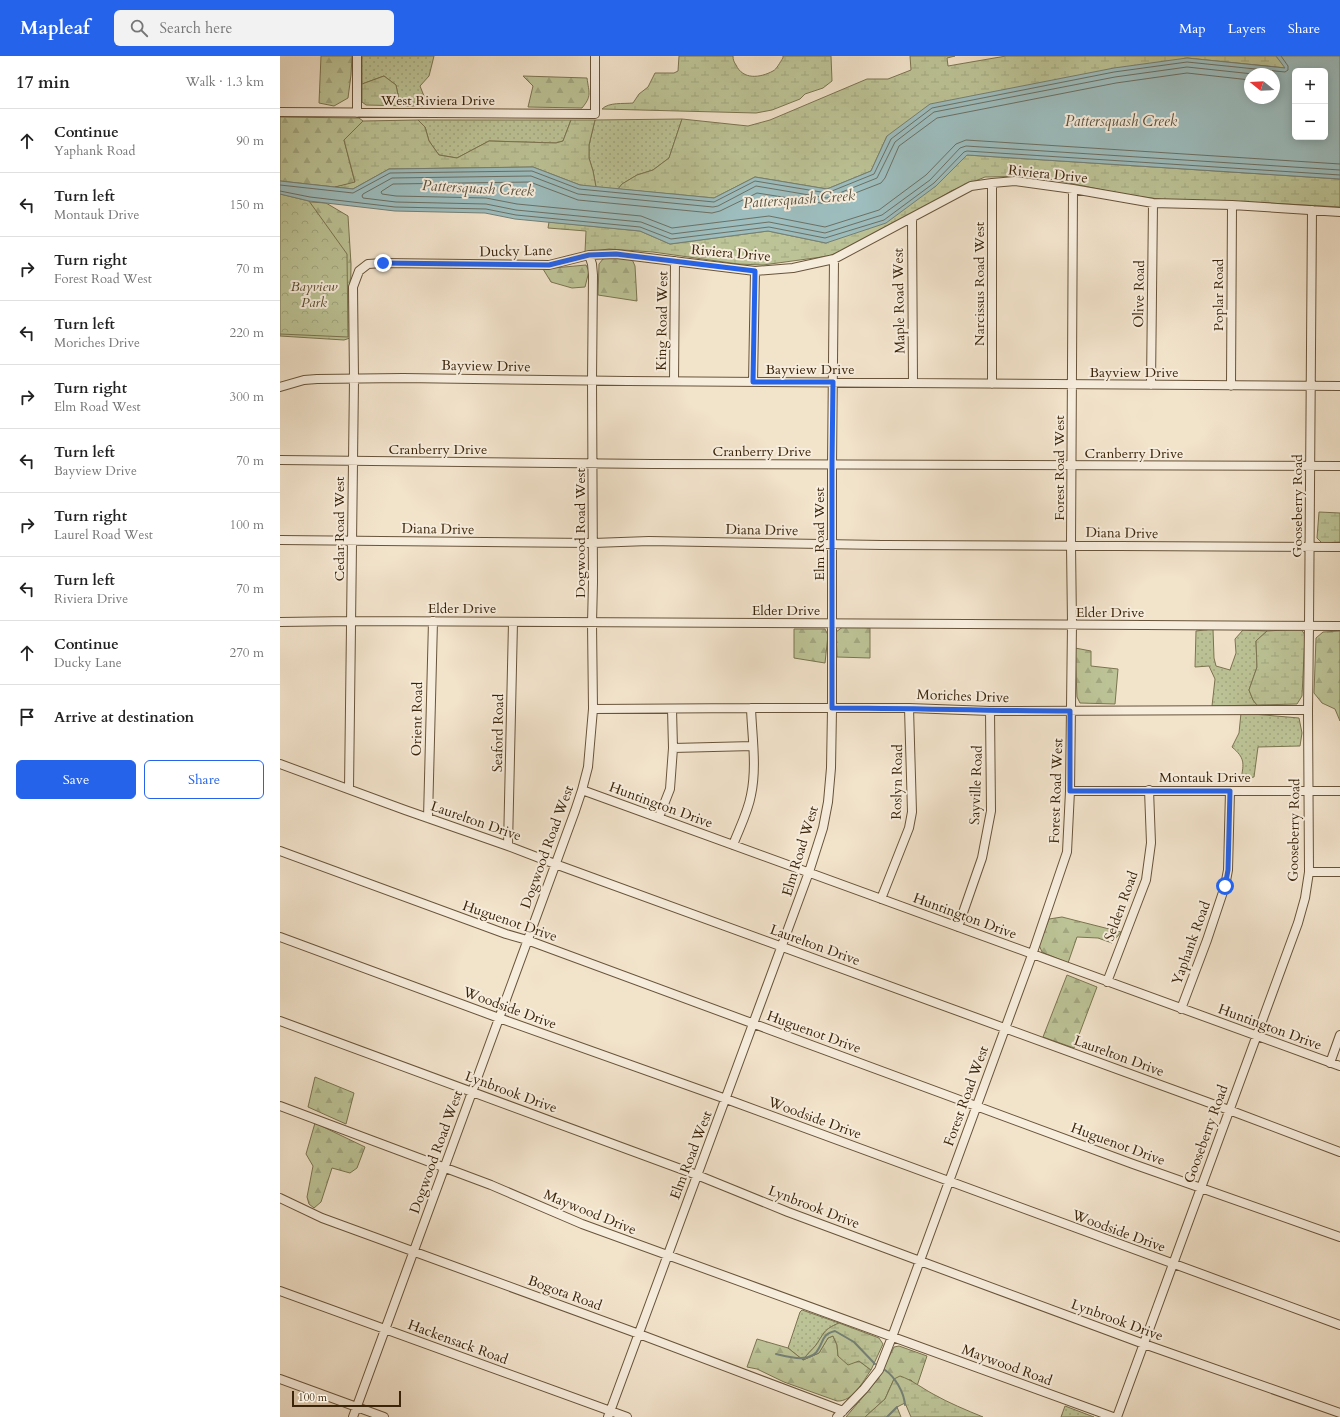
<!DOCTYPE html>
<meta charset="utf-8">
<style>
:root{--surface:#fff;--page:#f2f2f2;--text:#222;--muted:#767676;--line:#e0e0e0;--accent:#2563eb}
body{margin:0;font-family:Cardo,serif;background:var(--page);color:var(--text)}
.controls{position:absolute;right:12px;top:12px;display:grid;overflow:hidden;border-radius:6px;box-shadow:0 2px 10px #0003}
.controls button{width:36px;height:36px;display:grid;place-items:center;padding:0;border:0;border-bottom:1px solid var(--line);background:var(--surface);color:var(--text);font:20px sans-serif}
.compass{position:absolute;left:964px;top:12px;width:36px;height:36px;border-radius:50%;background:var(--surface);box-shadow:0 2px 10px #0003;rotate:288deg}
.scale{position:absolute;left:12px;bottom:10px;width:109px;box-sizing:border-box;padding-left:4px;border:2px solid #3a240a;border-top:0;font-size:11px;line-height:14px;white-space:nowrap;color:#3a240a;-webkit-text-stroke:3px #f7eddd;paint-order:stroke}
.stop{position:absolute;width:12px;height:12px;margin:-9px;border:3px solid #2563eb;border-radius:50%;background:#fff}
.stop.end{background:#2563eb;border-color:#fff;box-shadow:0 1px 4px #0008}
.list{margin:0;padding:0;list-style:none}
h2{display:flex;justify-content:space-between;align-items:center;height:52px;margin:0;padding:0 16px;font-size:17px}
h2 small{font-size:13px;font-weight:400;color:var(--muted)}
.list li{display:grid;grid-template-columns:26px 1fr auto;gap:12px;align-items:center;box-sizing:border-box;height:64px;padding:0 16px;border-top:1px solid var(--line)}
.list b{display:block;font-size:15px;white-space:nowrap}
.list p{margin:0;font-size:13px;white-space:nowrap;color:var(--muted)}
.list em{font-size:13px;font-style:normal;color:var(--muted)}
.actions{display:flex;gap:8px;padding:12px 16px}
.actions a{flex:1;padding:9px 0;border:1px solid var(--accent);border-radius:6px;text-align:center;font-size:14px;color:var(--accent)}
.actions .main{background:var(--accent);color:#fff}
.icon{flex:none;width:22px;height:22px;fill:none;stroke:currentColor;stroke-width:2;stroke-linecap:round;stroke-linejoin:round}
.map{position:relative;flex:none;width:1060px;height:1361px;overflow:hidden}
header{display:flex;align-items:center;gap:24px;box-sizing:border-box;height:56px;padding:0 20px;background:var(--accent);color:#fff}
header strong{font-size:19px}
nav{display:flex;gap:22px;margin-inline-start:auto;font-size:14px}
.search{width:280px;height:36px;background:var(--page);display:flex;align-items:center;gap:10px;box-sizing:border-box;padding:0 14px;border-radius:6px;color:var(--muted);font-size:15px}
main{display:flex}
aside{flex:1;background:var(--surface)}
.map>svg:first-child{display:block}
.grass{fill:url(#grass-dots);stroke:#7b7450}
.forest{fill:url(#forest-firs);stroke:#7b7450}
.wetland{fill:url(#wetland-marsh);stroke:#7b7450}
.park{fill:url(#park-crowns);stroke:#7b7450}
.water{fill:#9dbdbe;stroke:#758076;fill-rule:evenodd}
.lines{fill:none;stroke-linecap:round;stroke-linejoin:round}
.shore{stroke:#6c7064;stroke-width:1}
.stream{stroke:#758076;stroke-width:2}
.street-casing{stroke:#68543a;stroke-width:10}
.street{stroke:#f7eddd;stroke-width:8}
.route{stroke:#2563eb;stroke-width:5}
.labels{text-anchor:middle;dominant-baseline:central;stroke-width:4;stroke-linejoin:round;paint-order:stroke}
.street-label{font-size:14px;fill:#3a240a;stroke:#f7eddd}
.park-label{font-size:14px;font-style:italic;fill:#5a4c2d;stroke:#f7eddd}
.water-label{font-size:15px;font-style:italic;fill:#585240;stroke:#f7eddd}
</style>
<header>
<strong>Mapleaf</strong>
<div class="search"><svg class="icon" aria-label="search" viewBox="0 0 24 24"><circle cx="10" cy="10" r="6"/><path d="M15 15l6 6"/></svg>Search here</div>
<nav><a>Map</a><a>Layers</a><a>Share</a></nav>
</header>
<main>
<aside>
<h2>17 min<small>Walk · 1.3 km</small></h2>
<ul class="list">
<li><svg class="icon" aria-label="ahead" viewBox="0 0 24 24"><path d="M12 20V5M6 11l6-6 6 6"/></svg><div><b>Continue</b><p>Yaphank Road</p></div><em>90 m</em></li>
<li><svg class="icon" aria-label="left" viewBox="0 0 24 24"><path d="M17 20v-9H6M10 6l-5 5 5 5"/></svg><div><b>Turn left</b><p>Montauk Drive</p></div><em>150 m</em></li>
<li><svg class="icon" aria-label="right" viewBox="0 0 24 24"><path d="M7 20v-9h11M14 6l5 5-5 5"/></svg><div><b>Turn right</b><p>Forest Road West</p></div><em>70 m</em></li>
<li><svg class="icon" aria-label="left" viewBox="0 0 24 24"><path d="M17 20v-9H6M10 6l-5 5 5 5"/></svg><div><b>Turn left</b><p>Moriches Drive</p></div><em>220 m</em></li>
<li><svg class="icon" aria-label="right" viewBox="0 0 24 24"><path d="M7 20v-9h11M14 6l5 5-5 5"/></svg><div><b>Turn right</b><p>Elm Road West</p></div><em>300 m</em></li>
<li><svg class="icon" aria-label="left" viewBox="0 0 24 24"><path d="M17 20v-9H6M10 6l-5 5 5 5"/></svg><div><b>Turn left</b><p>Bayview Drive</p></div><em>70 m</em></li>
<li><svg class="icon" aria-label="right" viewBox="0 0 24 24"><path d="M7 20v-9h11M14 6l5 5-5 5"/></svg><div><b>Turn right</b><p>Laurel Road West</p></div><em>100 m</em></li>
<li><svg class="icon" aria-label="left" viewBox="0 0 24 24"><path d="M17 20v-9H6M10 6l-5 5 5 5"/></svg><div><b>Turn left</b><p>Riviera Drive</p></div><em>70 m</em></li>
<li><svg class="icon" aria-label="ahead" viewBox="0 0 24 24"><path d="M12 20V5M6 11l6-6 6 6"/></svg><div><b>Continue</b><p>Ducky Lane</p></div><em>270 m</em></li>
<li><svg class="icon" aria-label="arrive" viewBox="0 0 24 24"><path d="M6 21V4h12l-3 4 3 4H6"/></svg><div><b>Arrive at destination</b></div></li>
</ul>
<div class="actions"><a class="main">Save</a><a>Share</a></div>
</aside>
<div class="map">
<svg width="1060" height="1361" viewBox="0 0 1060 1361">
<defs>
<pattern id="grass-dots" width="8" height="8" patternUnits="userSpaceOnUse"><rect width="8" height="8" fill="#bcc396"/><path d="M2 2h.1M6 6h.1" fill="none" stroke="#a2a780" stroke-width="1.8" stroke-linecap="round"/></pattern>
<pattern id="forest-firs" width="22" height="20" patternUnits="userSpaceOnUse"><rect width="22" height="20" fill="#bcc396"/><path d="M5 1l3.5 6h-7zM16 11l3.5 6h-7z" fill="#a2a780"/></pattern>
<pattern id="wetland-marsh" width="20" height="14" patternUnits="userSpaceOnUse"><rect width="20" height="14" fill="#bcc396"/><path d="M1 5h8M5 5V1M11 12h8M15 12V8" fill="none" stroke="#a2a780"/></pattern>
<pattern id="park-crowns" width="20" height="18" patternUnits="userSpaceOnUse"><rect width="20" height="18" fill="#bcc396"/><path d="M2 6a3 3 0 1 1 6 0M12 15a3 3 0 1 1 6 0" fill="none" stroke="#a2a780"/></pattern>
</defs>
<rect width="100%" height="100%" fill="#f2e3cb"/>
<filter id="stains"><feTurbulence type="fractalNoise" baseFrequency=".005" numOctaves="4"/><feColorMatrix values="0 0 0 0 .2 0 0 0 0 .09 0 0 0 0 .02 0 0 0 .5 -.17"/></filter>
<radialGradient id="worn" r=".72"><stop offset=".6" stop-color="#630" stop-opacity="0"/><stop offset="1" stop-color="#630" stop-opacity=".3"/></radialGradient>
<path class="grass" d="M 82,0 L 154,0 L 149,20 L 140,30 L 148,50 L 129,50 L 119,44 L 116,29 L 104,20 L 82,28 Z
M 402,63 L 389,102 L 373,114 L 357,119 L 342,128 L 338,133 L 316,131 L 313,115 L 309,102 L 309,89 L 315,64 Z
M 138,64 L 291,64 L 283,85 L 276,87 L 209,85 L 177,102 L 159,99 L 149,85 L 145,71 Z
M 933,573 L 934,602 L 936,610 L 950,614 L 956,597 L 955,583 L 963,574 L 987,575 L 976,585 L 977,611 L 969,634 L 973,644 L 977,649 L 932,650 L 935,623 L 929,610 L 915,611 L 916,575 Z
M 961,657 L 1019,662 L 1022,677 L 1020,690 L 978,691 L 974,721 L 961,723 C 964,707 965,702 952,691 L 959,677 Z
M 522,1254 L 559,1267 C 543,1274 545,1276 536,1289 C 532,1294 527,1298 523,1304 L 508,1292 L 520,1256 Z
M 785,1350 L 814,1361 L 781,1361 Z"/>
<path class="forest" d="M 41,0 L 72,0 L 71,19 L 68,42 L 54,50 L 39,47 Z
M 243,20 L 307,22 C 309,37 312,40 302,52 L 248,51 L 253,30 Z
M 0,61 L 79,62 L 83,65 L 64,84 L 75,127 L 55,131 L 0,125 Z
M 17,145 L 46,147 L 68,160 L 71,208 L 70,282 L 64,284 L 0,280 L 0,226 Z
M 330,200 L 351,201 L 355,210 L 357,245 L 318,239 L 319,208 L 323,203 Z
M 306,209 L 309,215 L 305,231 L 292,232 L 271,226 L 263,213 Z
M 564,570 L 590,572 L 590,602 L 557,601 L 556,576 Z
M 514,573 L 545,573 L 548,579 L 545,607 L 514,602 Z
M 1060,575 L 1060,665 L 1055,653 L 1042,647 L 1034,637 L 1036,582 L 1043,576 Z
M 795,592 L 811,595 L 811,610 L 838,613 L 835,648 L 800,647 L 797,641 Z
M 782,861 L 841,876 L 832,887 L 818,882 L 797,881 L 788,907 L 762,896 L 759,889 L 769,863 Z
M 787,919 L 817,931 L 794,992 L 763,981 Z
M 35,1021 L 74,1037 L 66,1068 L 28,1051 Z
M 35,1067 L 85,1091 L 77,1112 L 70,1117 L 52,1112 L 41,1146 L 34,1152 L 29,1148 L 27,1141 L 33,1110 L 26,1098 Z
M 553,1280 L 557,1289 L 558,1300 L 579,1305 L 591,1314 C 583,1325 573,1346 557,1345 L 504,1326 L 477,1313 L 467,1311 L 477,1283 L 508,1292 L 523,1304 L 539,1297 L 548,1282 Z
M 619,1290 L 647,1300 L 637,1330 L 631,1324 L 614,1323 L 605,1343 L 585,1361 L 566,1361 L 598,1323 L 614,1291 Z"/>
<path class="wetland" d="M 399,0 L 453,0 C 453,4 454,6 456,9 C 463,24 480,22 493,15 C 497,13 500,6 503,2 L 503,0 L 551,0 L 552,25 L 543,32 L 525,38 L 520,43 L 492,54 L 476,57 L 322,53 C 329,46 343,48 353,47 L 359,38 L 368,31 L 375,17 L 394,17 L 398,15 Z
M 630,0 L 675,0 L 667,2 L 668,10 L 726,0 L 996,0 L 1006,12 L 907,2 L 607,80 L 591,115 L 547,133 L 475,121 L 434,142 L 338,133 L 342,128 L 357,119 L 373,114 L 389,102 L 402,63 L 468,70 L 490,64 L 587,23 L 608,23 L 631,14 Z
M 104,20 L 116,29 L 119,44 L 129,50 L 86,49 L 82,46 L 82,28 Z
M 138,64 L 145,71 L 149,85 L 159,99 L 177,102 L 209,85 L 276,87 L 283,85 L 291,64 L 315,64 L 309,89 L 309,102 L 313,115 L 316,131 L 300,129 L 253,111 L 109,113 L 73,133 L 55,131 L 75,126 L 64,84 L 83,65 Z
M 687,99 L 1060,123 L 1060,151 L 988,147 L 903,146 L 847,139 L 755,120 L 705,121 L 671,135 L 595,182 L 549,200 L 483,209 L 458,208 L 373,196 L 329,193 L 305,196 L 306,175 L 268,172 L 269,166 L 360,175 L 390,188 L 488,175 L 546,187 L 656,130 Z
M 1039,456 L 1060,457 L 1060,486 L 1042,487 L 1037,482 Z
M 1021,573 L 1025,579 L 1022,640 L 1017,648 L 977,649 L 973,644 L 969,634 L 977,611 L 976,585 L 987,575 Z
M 559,1267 L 599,1282 L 603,1288 L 591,1314 L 579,1305 L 568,1309 L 558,1300 L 557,1289 L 553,1280 L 548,1282 L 539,1297 L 523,1304 C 527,1298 532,1294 536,1289 C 545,1276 543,1274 559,1267 Z
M 620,1320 C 632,1324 642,1332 653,1338 C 669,1347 686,1354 703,1361 L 631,1361 L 625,1347 L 617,1351 L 621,1361 L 585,1361 L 605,1343 L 614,1323 Z"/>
<path class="park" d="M 0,138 L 29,145 L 67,198 L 68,281 L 0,278 Z"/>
<path class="water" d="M 996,0 L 1060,0 L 1060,123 L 687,99 L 656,130 L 606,167 L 546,187 L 488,175 L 390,188 L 360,175 L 235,163 L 205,157 L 115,155 L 29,145 L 0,138 L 0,125 L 73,133 L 109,113 L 253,111 L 300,129 L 434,142 L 475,121 L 547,133 L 591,115 L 607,80 L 650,48 L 834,12 L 907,2 L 1005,12 ZM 1015,15 L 1045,15 L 1045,81 L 1015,81 ZM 970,18 L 994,18 L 994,42 L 970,42 Z"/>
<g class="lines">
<path class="shore" d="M 973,18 L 907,11 L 835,21 L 654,56 L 615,86 L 597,122 L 547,142 L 476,130 L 438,150 L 433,151 L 298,138 L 251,120 L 112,122 L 83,138 L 82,140 L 83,142 L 116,146 L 206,148 L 236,154 L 361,166 L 392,178 L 489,166 L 545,177 L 602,159 L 650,124 L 680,92 L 686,90 L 1060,114
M 970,24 L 907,17 L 836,27 L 657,62 L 619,90 L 605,122 L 601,127 L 547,148 L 477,137 L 440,155 L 432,157 L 298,144 L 250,126 L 113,128 L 102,135 L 101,136 L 102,138 L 116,140 L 206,142 L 237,148 L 361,160 L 392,172 L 489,160 L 545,171 L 599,154 L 646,119 L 676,88 L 686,84 L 1060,108
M 0,129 L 73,137 L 110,117 L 252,115 L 299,133 L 434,146 L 475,125 L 547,137 L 594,118 L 611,83 L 652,52 L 834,16 L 907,6 L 1005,16 L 1008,14 L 1008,10 L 1001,0
M 0,135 L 30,141 L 115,151 L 206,153 L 236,159 L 360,171 L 391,183 L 489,171 L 545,182 L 604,164 L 654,127 L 684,96 L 687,95 L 1060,119"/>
<path class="stream" d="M 496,1298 C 509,1301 532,1308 539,1292 C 544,1283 543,1278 555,1275 L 574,1286 L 595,1308
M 605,1314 C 615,1321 624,1336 625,1349
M 607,1361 L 617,1351"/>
<defs>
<path id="street" d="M 0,56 L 315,58 L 315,0
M 77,57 L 77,0
M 632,162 L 633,327
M 394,325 L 395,205
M 473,326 L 475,215
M 712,328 L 712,127
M 871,329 L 873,147
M 951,330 L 952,149
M 0,331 L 24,324 L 37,323 L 123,322 L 348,325 L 1060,330
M 0,404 L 372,408 L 1060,410
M 0,484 L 313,487 L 369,485 L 602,489 L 1060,491
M 0,566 L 72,565 L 1060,570
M 313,653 L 471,652 L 629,652 L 710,655 L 1028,654
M 393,692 L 473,690
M 0,708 L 125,754 L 228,790 L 275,808 L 949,1054 L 1060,1096
M 69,733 L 74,323 L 73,231 L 79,215 L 88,208 L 103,207 L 269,209 L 309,199 L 336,198 L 475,215 L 513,212 L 554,203 L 691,130 L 712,127 L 735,125 L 793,133 L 873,147 L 952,149 L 1060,156
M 302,734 L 1060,1010
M 790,735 L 1060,735
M 379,761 L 390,733 L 393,692 L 392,653
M 148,762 L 153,565
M 453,789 C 459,773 468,756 471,739 C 477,711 472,680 471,652
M 228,790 L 233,566
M 0,795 L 226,878 L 247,884 L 853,1108 L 1060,1181
M 1029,816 L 1060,816
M 601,843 L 629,772 L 632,756 L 629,652
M 678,871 L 702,802 L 711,755 L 710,655
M 0,881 L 219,962 L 446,1043 L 1060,1269
M 827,926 L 866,824 L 871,787 L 869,734
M 901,953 L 927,884 L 945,830 L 948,814 L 950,735
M 0,965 L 417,1119 L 508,1156 L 640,1205 L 864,1288 L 1060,1357
M 1050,1007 L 1060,979
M 0,1050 L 211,1129 L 302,1168 L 833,1361
M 0,1142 L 42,1162 L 359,1278 L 563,1355
M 0,1235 L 347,1361
M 0,1323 L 104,1361
M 73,1361 L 295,755 L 302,734 L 308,711 L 313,653 L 312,567 L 313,526 L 312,324 L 313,219 L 312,208 L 309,199
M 328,1361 L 529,816 L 543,772 L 548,746 L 551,712 L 552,653 L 552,408 L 554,203
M 557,1361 L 584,1333 L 599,1314 L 612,1281 L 752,899 L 787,796 L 790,735 L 792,568 L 791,489 L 793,133
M 837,1361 L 1018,867 L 1025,842 L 1029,816 L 1028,654 L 1029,569 L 1032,154"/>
</defs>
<use href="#street" class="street-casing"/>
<use href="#street" class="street"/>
</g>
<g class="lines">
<path class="route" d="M 103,207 L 269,209 L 309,199 L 336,198 L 475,215 L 473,326 L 553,326 L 552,408 L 552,652 C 632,652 711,655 790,655 L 790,735 L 950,735 L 948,814 L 945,830"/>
</g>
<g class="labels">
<g class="street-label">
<text x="158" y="44">West Riviera Drive</text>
<text transform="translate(768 118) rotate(6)">Riviera Drive</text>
<text transform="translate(236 195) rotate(-1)">Ducky Lane</text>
<text transform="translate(451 197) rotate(5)">Riviera Drive</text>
<text transform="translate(699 228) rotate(-90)">Narcissus Road West</text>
<text transform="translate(859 238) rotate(-89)">Olive Road</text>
<text transform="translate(938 239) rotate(-90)">Poplar Road</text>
<text transform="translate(619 245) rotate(-91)">Maple Road West</text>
<text transform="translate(382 265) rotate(-89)">King Road West</text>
<text transform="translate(206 310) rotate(1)">Bayview Drive</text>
<text x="530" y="313">Bayview Drive</text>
<text x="854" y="316">Bayview Drive</text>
<text x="158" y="393">Cranberry Drive</text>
<text x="482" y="395">Cranberry Drive</text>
<text x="854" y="397">Cranberry Drive</text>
<text transform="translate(779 412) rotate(-90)">Forest Road West</text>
<text transform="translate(1017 450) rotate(-90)">Gooseberry Road</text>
<text transform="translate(59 473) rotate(-90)">Cedar Road West</text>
<text transform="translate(158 473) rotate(1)">Diana Drive</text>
<text transform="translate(482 474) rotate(1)">Diana Drive</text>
<text transform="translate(300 477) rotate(-90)">Dogwood Road West</text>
<text transform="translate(842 477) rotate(1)">Diana Drive</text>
<text transform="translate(539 478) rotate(-90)">Elm Road West</text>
<text x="182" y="552">Elder Drive</text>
<text x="506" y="554">Elder Drive</text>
<text x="830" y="556">Elder Drive</text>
<text transform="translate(683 640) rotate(2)">Moriches Drive</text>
<text transform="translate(137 663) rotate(-89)">Orient Road</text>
<text transform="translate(218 677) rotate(-89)">Seaford Road</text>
<text x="925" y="721">Montauk Drive</text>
<text transform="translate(617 726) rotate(-89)">Roslyn Road</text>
<text transform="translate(696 729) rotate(-88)">Sayville Road</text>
<text transform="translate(776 735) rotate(-88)">Forest Road West</text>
<text transform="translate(381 749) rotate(20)">Huntington Drive</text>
<text transform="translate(196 765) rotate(19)">Laurelton Drive</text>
<text transform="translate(1014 774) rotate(-89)">Gooseberry Road</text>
<text transform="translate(267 791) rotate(-70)">Dogwood Road West</text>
<text transform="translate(520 795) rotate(-73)">Elm Road West</text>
<text transform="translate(841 850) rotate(-70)">Selden Road</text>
<text transform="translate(685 860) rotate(20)">Huntington Drive</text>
<text transform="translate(230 865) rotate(19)">Huguenot Drive</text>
<text transform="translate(911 887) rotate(-70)">Yaphank Road</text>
<text transform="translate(535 889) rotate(20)">Laurelton Drive</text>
<text transform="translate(230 952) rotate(20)">Woodside Drive</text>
<text transform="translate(990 971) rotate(20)">Huntington Drive</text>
<text transform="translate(534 976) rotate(20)">Huguenot Drive</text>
<text transform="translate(839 1000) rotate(20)">Laurelton Drive</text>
<text transform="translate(231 1036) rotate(20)">Lynbrook Drive</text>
<text transform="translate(686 1040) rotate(-70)">Forest Road West</text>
<text transform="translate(535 1062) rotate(20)">Woodside Drive</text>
<text transform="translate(926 1078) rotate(-70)">Gooseberry Road</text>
<text transform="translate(838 1088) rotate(20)">Huguenot Drive</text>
<text transform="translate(156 1096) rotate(-70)">Dogwood Road West</text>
<text transform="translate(411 1099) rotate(-69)">Elm Road West</text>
<text transform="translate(534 1151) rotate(21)">Lynbrook Drive</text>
<text transform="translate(310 1156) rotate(22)">Maywood Drive</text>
<text transform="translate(839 1175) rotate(20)">Woodside Drive</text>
<text transform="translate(285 1237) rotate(20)">Bogota Road</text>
<text transform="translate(837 1264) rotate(20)">Lynbrook Drive</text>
<text transform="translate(178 1286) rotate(20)">Hackensack Road</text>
<text transform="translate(727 1309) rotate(20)">Maywood Road</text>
</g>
<g class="park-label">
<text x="34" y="230">Bayview<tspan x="34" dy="16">Park</tspan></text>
</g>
<g class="water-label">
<text x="841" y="65">Pattersquash Creek</text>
<text transform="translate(198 132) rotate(3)">Pattersquash Creek</text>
<text transform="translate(519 143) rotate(-4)">Pattersquash Creek</text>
</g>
</g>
<rect width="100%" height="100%" filter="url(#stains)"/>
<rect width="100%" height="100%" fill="url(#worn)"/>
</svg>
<div class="controls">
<button>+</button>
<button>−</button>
</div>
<svg class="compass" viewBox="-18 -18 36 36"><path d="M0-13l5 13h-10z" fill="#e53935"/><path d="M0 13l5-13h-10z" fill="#767676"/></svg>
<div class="scale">100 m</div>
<div class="stop" style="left:945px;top:830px"></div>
<div class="stop end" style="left:103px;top:207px"></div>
</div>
</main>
